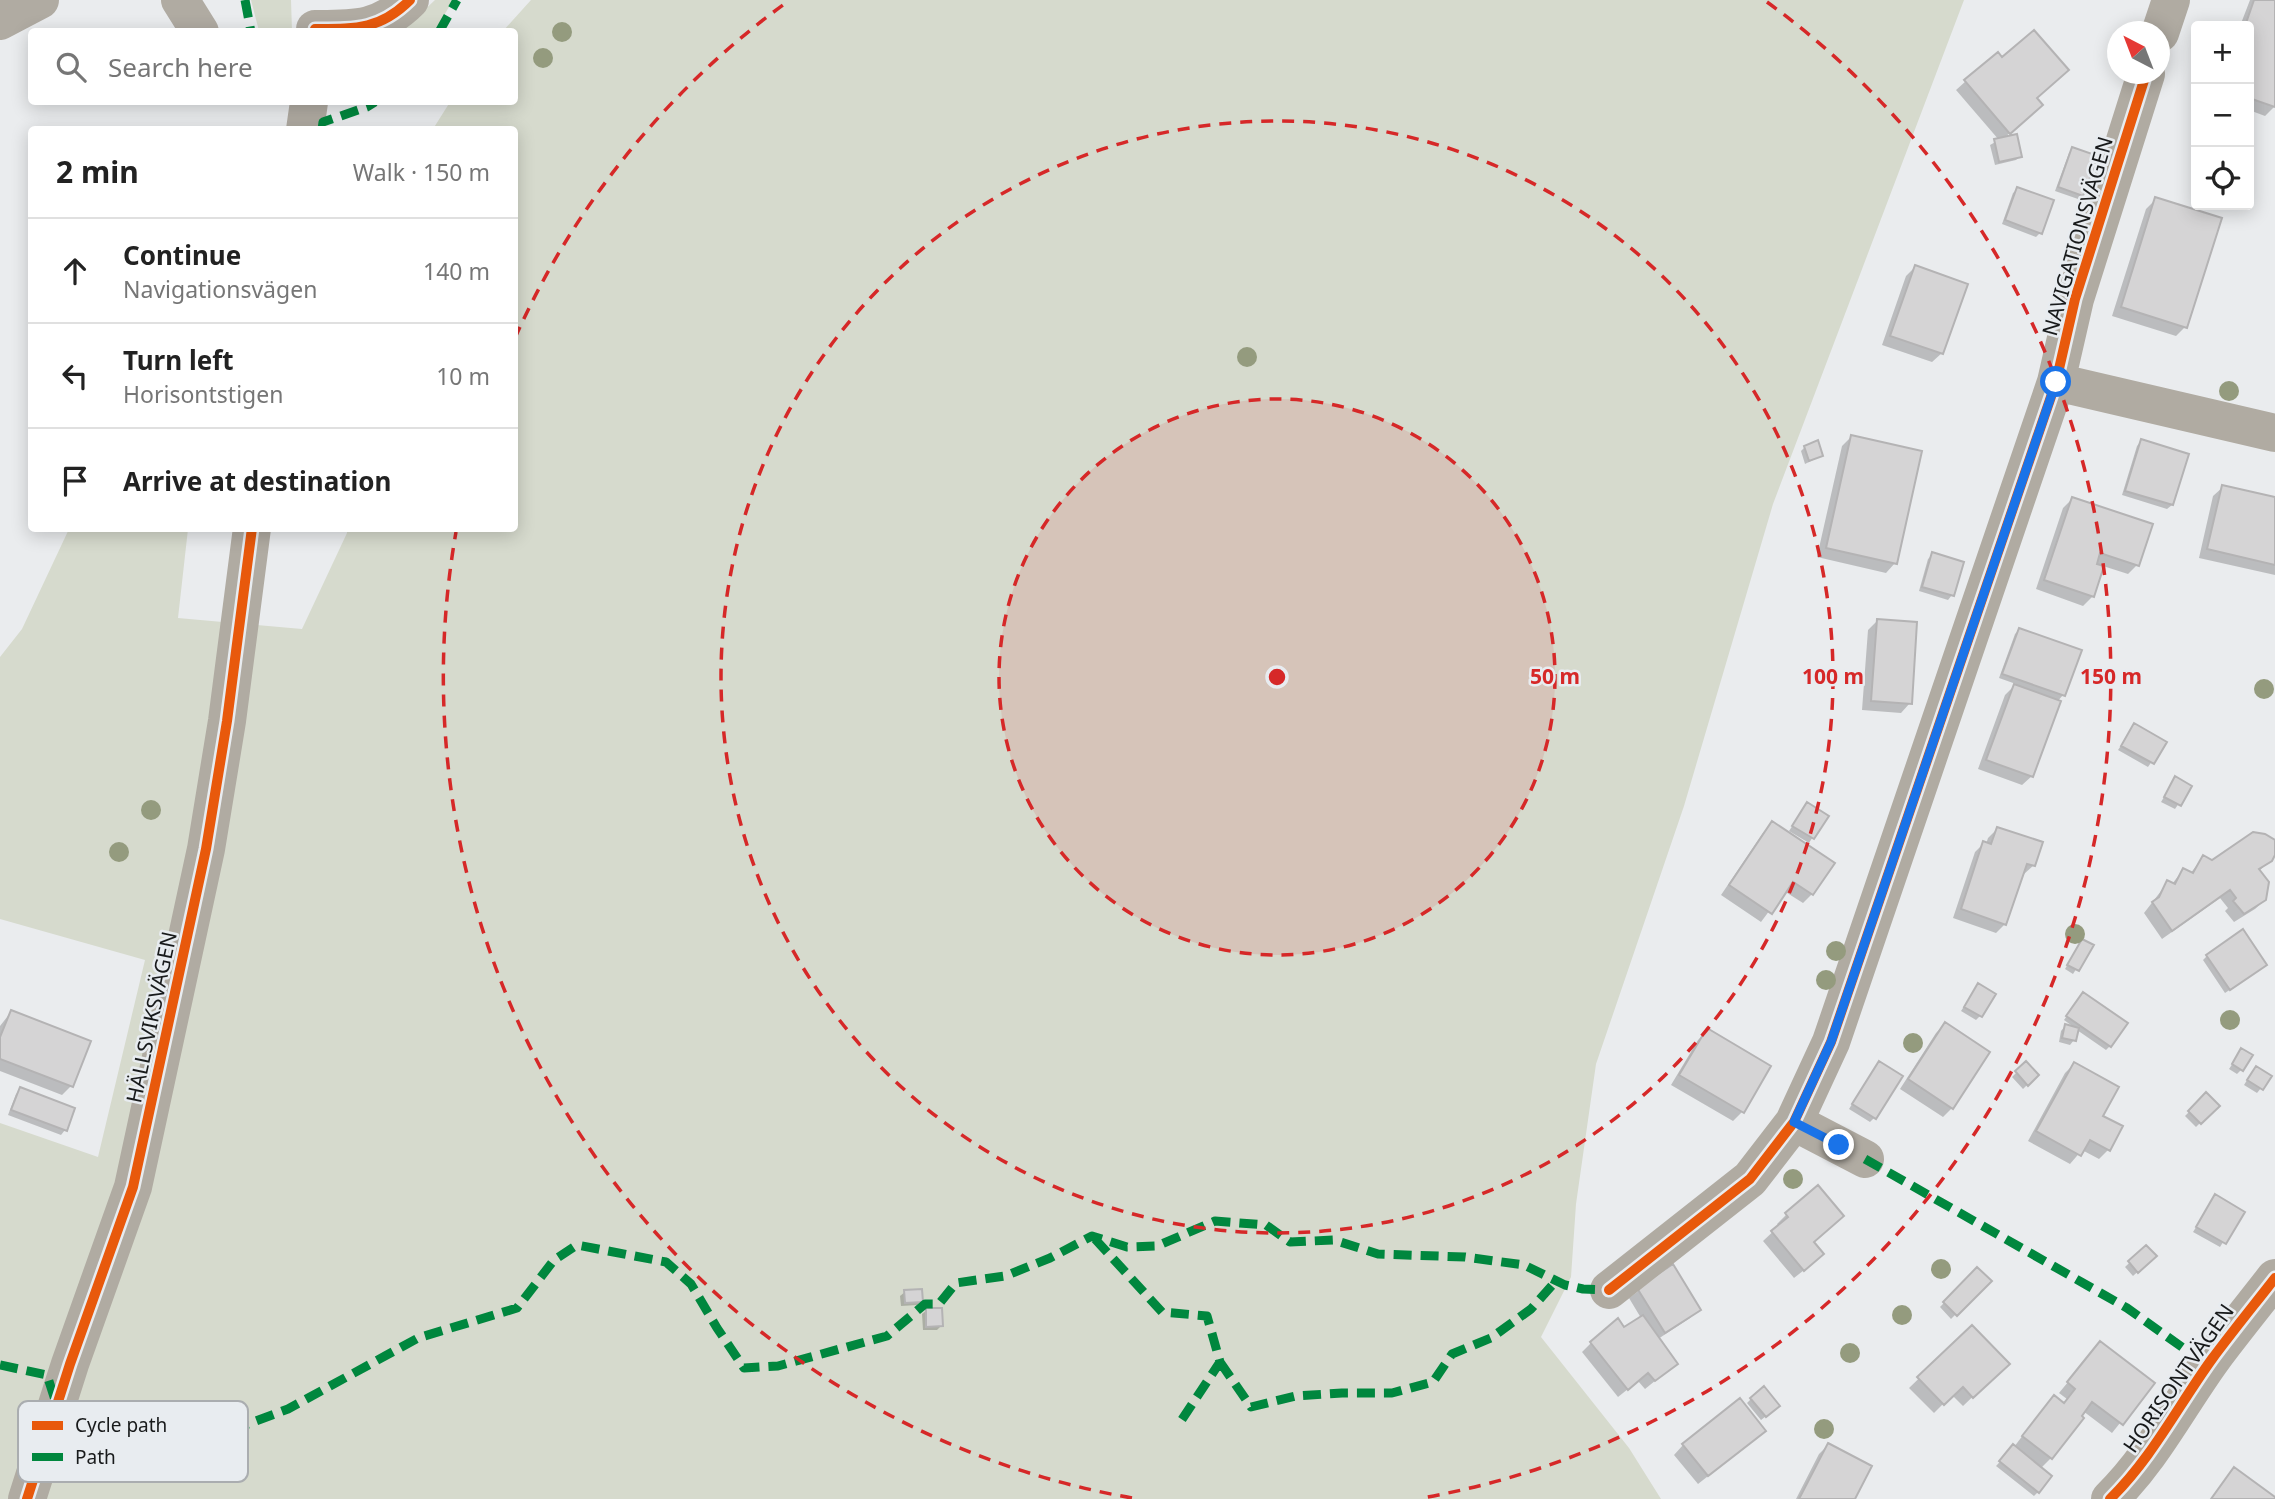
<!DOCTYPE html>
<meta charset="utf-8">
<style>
:root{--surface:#fff;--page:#f6f6f6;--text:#222;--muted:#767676;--line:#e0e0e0}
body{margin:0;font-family:"Noto Sans",sans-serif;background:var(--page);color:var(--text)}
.controls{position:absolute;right:21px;top:21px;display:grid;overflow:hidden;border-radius:7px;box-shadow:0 4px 18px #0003}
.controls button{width:63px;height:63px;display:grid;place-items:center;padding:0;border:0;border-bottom:2px solid var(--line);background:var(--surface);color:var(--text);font:35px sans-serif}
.compass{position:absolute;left:2107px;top:21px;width:63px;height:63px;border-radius:50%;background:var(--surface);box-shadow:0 4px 18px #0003;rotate:318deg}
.stop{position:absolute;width:21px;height:21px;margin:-16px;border:5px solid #1a73e8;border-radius:50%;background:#fff}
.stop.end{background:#1a73e8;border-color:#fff;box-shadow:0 2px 7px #0008}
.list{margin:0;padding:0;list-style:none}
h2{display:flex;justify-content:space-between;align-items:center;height:91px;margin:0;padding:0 28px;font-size:30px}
h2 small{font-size:23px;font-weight:400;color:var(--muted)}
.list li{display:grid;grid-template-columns:46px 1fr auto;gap:21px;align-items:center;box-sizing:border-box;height:105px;padding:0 28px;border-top:2px solid var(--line)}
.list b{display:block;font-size:26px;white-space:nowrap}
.list p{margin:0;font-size:23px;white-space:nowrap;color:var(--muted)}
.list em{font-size:23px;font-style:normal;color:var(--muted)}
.icon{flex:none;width:38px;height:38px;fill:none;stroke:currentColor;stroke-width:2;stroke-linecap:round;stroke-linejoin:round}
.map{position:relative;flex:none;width:2275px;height:1499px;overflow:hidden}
.search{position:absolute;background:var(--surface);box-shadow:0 4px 18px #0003;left:28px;top:28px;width:490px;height:77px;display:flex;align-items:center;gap:18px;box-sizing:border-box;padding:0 24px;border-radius:7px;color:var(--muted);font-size:26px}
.panel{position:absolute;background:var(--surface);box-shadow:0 4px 18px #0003;left:28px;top:126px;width:490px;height:406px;border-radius:7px}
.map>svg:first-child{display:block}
.green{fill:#d6dacd}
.shadow{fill:#0003}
.building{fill:#d5d4d5;stroke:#b4b3b4;stroke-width:2}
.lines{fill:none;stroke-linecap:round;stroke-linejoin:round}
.minor{stroke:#b0aba2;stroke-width:38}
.quiet{stroke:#00873e;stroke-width:9;stroke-dasharray:18 9;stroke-linecap:butt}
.cycleway-casing{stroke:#e8ecf0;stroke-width:15}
.cycleway{stroke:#e8590c;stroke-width:10}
.tree{fill:#949b7e}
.route{stroke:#1a73e8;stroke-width:9}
.ring{fill:none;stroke:#d62828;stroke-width:3.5;stroke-dasharray:12 9}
.labels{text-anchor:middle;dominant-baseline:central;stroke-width:5;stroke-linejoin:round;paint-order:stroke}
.street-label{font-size:21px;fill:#181a1b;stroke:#e8ecf0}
.key{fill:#e8ecf0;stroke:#aaadb0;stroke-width:2}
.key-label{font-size:19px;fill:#181a1b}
.centre{fill:#d62828;stroke:#e8ecf0;stroke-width:3.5}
.ring-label{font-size:21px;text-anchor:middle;font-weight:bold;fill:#d62828;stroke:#e8ecf0;stroke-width:5;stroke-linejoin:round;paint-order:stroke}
</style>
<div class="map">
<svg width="2275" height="1499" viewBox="0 0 2275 1499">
<rect width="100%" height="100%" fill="#eaecee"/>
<path class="green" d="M 251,0 L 291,0 L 292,31 L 259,31 Z
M 435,0 L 453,0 L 435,31 L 401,32 Z
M 531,0 L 1964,0 L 1773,504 L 1684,806 L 1596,1064 L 1576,1204 L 1571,1277 L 1541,1337 L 1629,1448 L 1661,1499 L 0,1499 L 0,1123 L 98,1157 L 145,960 L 0,919 L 0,657 L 22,629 L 69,529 L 188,529 L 178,618 L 302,629 L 347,533 L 347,529 L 514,528 L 514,130 L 433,129 L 450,102 L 514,102 L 514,32 L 503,31 Z"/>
<path class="shadow" d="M 2250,0 L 2275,0 L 2275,106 L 2265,116 L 2249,110 L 2249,26 L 2240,26 Z
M 1966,81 L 2035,99 L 2031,114 L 2003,139 L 2020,156 L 2016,160 L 1995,165 L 1990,145 L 1999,140 L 1956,90 Z
M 2073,149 L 2082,195 L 2078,199 L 2055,191 L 2069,153 Z
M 2018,189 L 2040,233 L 2036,237 L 2002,224 L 2013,193 Z
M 2156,199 L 2185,327 L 2176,336 L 2112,316 L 2146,209 Z
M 1915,267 L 1942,353 L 1932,362 L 1882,345 L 1906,276 Z
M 1851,437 L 1895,563 L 1886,573 L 1817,557 L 1842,446 Z
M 2141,441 L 2172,505 L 2167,509 L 2122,495 L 2137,446 Z
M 1805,447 L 1821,456 L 1805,464 L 1801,451 Z
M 2223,487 L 2275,498 L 2275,575 L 2199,558 L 2213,496 Z
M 2072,499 L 2137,565 L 2128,574 L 2103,566 L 2093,596 L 2083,606 L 2036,589 L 2063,508 Z
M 1933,554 L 1952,595 L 1948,600 L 1919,591 L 1928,559 Z
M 1877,621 L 1910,703 L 1901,713 L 1862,710 L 1868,630 Z
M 2019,630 L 2063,695 L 2057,702 L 2032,776 L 2022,785 L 1978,769 L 2005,695 L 2016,684 L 1999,678 L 2015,634 Z
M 2135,725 L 2165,742 L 2148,767 L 2118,750 Z
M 2175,779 L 2190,787 L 2175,809 L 2161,802 Z
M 1807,804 L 1826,816 L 1809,843 L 1789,831 Z
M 1773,824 L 1832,864 L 1812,894 L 1803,903 L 1784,891 L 1761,922 L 1721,895 L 1763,833 Z
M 1997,829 L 2034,865 L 2024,874 L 2022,874 L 2005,924 L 1996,933 L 1953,918 L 1975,852 L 1984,843 L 1986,844 L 1988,838 Z
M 2275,851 L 2271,860 L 2259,871 L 2265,900 L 2255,909 L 2234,922 L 2225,911 L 2228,908 L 2220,898 L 2162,939 L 2144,913 L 2168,882 L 2172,884 L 2183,870 L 2190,874 L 2203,857 L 2212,862 Z
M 2079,945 L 2091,946 L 2073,974 L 2065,969 Z
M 2207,956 L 2261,969 L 2225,993 L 2203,960 Z
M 1978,985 L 1980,1016 L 1976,1020 L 1961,1011 Z
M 2079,999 L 2110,1046 L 2106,1050 L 2077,1030 L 2074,1040 L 2070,1045 L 2059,1042 L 2061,1031 L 2065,1026 L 2075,1028 L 2064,1020 Z
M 11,1012 L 71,1086 L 62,1095 L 0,1071 L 0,1026 Z
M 1945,1024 L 1952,1108 L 1943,1117 L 1900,1089 L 1936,1033 Z
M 1707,1031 L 1742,1112 L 1733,1121 L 1671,1085 L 1698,1040 Z
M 2241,1051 L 2241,1070 L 2237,1074 L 2229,1069 Z
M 2026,1063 L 2037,1075 L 2023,1089 L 2012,1077 Z
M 2074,1064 L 2101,1116 L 2108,1150 L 2099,1159 L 2082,1150 L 2070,1164 L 2028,1141 L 2065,1073 Z
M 1875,1067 L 1874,1118 L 1870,1122 L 1849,1109 Z
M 2252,1072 L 2270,1077 L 2257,1093 L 2244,1085 Z
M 21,1089 L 73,1109 L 65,1130 L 61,1135 L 8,1115 L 16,1094 Z
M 2206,1095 L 2217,1106 L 2196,1127 L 2185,1116 Z
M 1818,1188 L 1813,1263 L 1794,1278 L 1763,1241 L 1779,1226 L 1777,1224 L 1786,1215 Z
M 2215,1197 L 2242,1212 L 2220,1247 L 2193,1232 Z
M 2146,1247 L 2155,1256 L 2133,1276 L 2125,1267 Z
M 1672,1267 L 1699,1309 L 1690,1318 L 1658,1339 L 1676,1364 L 1645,1389 L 1638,1381 L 1618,1397 L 1582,1352 L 1591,1343 L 1623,1329 L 1641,1318 L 1629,1298 Z
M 1977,1269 L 1989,1281 L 1951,1319 L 1940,1307 Z
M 905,1292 L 921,1301 L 917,1305 L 901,1306 L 900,1296 Z
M 927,1310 L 941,1326 L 937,1330 L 923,1330 L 922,1314 Z
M 1972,1327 L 2007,1364 L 1963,1406 L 1952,1395 L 1934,1413 L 1909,1388 Z
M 2100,1343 L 2152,1383 L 2112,1433 L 2083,1411 L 2051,1458 L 2041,1468 L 2038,1492 L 2034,1496 L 1996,1466 L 2014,1447 L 2045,1406 L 2063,1404 L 2067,1399 L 2059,1393 Z
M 1751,1399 L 1774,1410 L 1761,1420 L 1747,1403 Z
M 1754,1440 L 1698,1484 L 1674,1455 L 1683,1445 Z
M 1828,1445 L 1853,1499 L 1796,1499 L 1819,1454 Z"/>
<path class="building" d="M 2254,0 L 2275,0 L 2275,107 L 2249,98 L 2249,26 L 2245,26 Z
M 2034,30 L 2069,70 L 2037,98 L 2043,105 L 2010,134 L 1964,80 L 1998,52 L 2002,57 Z
M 2017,134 L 2022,157 L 1999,162 L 1994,139 Z
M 2072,147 L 2098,156 L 2083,196 L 2058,187 Z
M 2017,187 L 2054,200 L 2042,234 L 2005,220 Z
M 2155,197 L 2222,218 L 2187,328 L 2121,307 Z
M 1915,265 L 1968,284 L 1943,354 L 1890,336 Z
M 1851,435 L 1922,451 L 1897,564 L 1826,548 Z
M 2141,439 L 2189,454 L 2173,505 L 2125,491 Z
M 1818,440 L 1823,456 L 1809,461 L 1804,446 Z
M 2222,485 L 2275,497 L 2275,565 L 2207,549 Z
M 2072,497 L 2153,524 L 2139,566 L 2100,553 L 2097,564 L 2104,566 L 2094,597 L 2044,580 Z
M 1932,552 L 1964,562 L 1954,596 L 1922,587 Z
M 1877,619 L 1917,622 L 1912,704 L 1871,701 Z
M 2019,628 L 2082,650 L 2065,696 L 2002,674 Z
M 2014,684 L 2061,701 L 2033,777 L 1986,760 Z
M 2134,723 L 2167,742 L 2154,764 L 2121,746 Z
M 2175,776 L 2192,786 L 2181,806 L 2164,797 Z
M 1807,802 L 1829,816 L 1814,839 L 1792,826 Z
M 1772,821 L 1835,863 L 1813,895 L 1793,882 L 1772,914 L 1729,885 Z
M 1997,827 L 2043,842 L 2035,866 L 2027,864 L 2006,925 L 1961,909 L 1983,841 L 1991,844 Z
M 2253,832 L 2265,834 L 2275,840 L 2275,855 L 2272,861 L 2259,869 L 2269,882 L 2266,900 L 2244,914 L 2233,901 L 2236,898 L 2230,890 L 2172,931 L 2152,902 L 2159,897 L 2167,880 L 2175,884 L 2183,868 L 2193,873 L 2203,855 L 2212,860 Z
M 2243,929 L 2267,965 L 2230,990 L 2206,955 Z
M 2082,939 L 2094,945 L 2079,971 L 2067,965 Z
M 1978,983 L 1996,994 L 1982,1017 L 1964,1007 Z
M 2083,992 L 2128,1023 L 2111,1047 L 2066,1016 Z
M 11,1010 L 91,1041 L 73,1087 L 0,1059 L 0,1037 Z
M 1945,1022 L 1990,1052 L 1953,1109 L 1908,1079 Z
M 2065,1024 L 2079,1028 L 2076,1041 L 2062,1038 Z
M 1707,1028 L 1771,1066 L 1744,1113 L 1679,1075 Z
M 2241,1048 L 2253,1055 L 2243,1071 L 2232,1064 Z
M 1879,1061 L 1903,1076 L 1876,1119 L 1852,1104 Z
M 2026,1061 L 2039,1075 L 2028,1086 L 2015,1071 Z
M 2074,1062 L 2119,1087 L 2103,1116 L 2123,1126 L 2110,1151 L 2090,1140 L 2081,1156 L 2036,1131 Z
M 2256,1066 L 2272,1076 L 2263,1090 L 2247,1080 Z
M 20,1087 L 75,1108 L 67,1131 L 11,1110 Z
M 2206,1092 L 2220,1106 L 2201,1124 L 2188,1111 Z
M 1818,1185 L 1844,1216 L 1814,1242 L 1824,1254 L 1804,1271 L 1771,1231 L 1788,1217 L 1785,1213 Z
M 2215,1194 L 2245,1212 L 2226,1244 L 2196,1227 Z
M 2146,1245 L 2157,1256 L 2138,1273 L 2128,1261 Z
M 1673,1264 L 1701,1310 L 1665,1333 L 1637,1288 Z
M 1977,1267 L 1992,1281 L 1957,1316 L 1943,1302 Z
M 922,1289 L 923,1302 L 905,1303 L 904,1290 Z
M 926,1308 L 942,1308 L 943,1326 L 926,1327 Z
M 1643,1315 L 1678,1364 L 1655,1381 L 1648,1373 L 1628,1390 L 1590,1342 L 1618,1318 L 1624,1327 Z
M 1972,1325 L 2010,1364 L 1973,1398 L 1963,1387 L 1944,1405 L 1917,1377 Z
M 2100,1341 L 2155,1383 L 2123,1425 L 2092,1402 L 2082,1416 L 2084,1418 L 2052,1459 L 2022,1436 L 2054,1395 L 2064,1403 L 2075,1389 L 2067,1382 Z
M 1764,1386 L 1780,1406 L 1766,1417 L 1750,1398 Z
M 1740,1398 L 1766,1431 L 1708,1476 L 1682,1444 Z
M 1828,1443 L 1872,1466 L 1855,1499 L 1799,1499 Z
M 2013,1444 L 2052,1476 L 2039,1493 L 1999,1461 Z
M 2234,1467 L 2275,1497 L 2275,1499 L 2211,1499 Z"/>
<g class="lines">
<path class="minor" d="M 180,0 L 200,32
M 0,21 L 40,0
M 315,29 C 355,29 380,30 410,0
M 2160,33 L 2171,0
M 305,130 L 309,102
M 2056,382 L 2275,433
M 1794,1122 L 1865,1159
M 1609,1290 L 1750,1179 L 1794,1122 L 1831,1042 L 2056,382 L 2075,299 L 2146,74
M 27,1499 L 70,1364 L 133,1187 L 206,849 L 227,721 L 252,528
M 2110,1499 C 2152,1458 2178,1406 2212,1359 C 2232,1332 2254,1305 2275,1278"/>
<path class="quiet" d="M 245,0 L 251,32
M 439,32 L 457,0
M 322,130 L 323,122 L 367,107 L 375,102
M 1865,1159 L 2127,1308 L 2186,1350
M 1095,1239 L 1162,1312 L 1207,1316 L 1220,1362 L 1177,1427
M 1220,1362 L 1251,1407 L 1296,1396 L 1342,1393 L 1392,1393 L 1433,1382 L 1452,1354 L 1491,1338 L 1531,1309 L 1556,1281
M 0,1365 L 47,1375 L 57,1406 L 97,1423 L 134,1451 L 224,1433 L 288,1409 L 418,1338 L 517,1308 L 554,1260 L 577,1245 L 666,1262 L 691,1284 L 717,1328 L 744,1368 L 778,1366 L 887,1336 L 925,1304 L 939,1304 L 956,1283 L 1005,1276 L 1050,1258 L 1092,1236 L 1127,1247 L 1157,1246 L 1215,1221 L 1266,1225 L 1290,1242 L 1334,1240 L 1378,1254 L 1465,1257 L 1524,1265 L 1565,1285 L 1583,1289 L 1609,1290"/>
<defs>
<path id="cycleway" d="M 315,29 C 355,29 380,30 410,0
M 1609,1290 L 1750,1179 L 1794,1122 L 1831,1042 L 2056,382 L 2075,299 L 2146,74
M 27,1499 L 70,1364 L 133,1187 L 206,849 L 227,721 L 252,528
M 2110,1499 C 2152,1458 2178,1406 2212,1359 C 2232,1332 2254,1305 2275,1278"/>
</defs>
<use href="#cycleway" class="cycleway-casing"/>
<use href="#cycleway" class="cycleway"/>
</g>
<g class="tree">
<circle cx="562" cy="32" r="10"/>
<circle cx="543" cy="58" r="10"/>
<circle cx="1247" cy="357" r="10"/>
<circle cx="2229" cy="391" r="10"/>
<circle cx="2264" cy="689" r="10"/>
<circle cx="151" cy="810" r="10"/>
<circle cx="119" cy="852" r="10"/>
<circle cx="2075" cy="934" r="10"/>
<circle cx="1836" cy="951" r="10"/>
<circle cx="1826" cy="980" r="10"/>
<circle cx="2230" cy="1020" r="10"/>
<circle cx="1913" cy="1043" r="10"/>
<circle cx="1793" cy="1179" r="10"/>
<circle cx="1941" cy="1269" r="10"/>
<circle cx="1902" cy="1315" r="10"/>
<circle cx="1850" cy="1353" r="10"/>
<circle cx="1824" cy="1429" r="10"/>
</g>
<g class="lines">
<path class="route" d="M 1839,1145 L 1794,1122 L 1831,1042 L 2056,382"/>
</g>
<circle cx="1277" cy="677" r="278" fill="#d62828" fill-opacity=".12"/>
<g class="ring">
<circle cx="1277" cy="677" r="278"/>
<circle cx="1277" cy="677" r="556"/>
<path d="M1132 1498A834 834 0 0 1 456 532M515 338A834 834 0 0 1 787 2M1767 2A834 834 0 0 1 1422 1498"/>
</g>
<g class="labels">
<g class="street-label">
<text transform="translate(2077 236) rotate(-74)">NAVIGATIONSVÄGEN</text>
<text transform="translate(151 1017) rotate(-78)">HÄLLSVIKSVÄGEN</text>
<text transform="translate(2178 1378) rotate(-55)">HORISONTVÄGEN</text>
</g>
</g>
<rect x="18" y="1401" width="230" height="81" rx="10" class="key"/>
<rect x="32" y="1421" width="31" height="9" fill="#e8590c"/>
<rect x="32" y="1453" width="31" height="8" fill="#00873e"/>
<g class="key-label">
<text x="75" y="1432">Cycle path</text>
<text x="75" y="1464">Path</text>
</g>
<circle cx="1277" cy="677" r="10" class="centre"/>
<g class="ring-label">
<text x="1555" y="684">50 m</text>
<text x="1833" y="684">100 m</text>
<text x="2111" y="684">150 m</text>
</g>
</svg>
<div class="controls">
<button>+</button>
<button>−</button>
<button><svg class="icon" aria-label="locate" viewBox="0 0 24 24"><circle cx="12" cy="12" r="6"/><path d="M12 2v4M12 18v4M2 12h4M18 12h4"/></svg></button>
</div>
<svg class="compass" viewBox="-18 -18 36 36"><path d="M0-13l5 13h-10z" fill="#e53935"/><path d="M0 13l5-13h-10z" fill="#767676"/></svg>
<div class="stop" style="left:2056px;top:382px"></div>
<div class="stop end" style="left:1839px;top:1145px"></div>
<div class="search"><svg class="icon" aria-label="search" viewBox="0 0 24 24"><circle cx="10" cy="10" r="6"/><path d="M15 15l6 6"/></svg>Search here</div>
<section class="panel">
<h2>2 min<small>Walk · 150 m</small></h2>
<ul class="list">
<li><svg class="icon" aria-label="ahead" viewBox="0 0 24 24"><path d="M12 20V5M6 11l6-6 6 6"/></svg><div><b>Continue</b><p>Navigationsvägen</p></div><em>140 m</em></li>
<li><svg class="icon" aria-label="left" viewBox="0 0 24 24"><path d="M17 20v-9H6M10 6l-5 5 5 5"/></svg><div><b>Turn left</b><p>Horisontstigen</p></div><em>10 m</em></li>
<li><svg class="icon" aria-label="arrive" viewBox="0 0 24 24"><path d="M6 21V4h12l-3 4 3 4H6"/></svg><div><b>Arrive at destination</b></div></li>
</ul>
</section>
</div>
